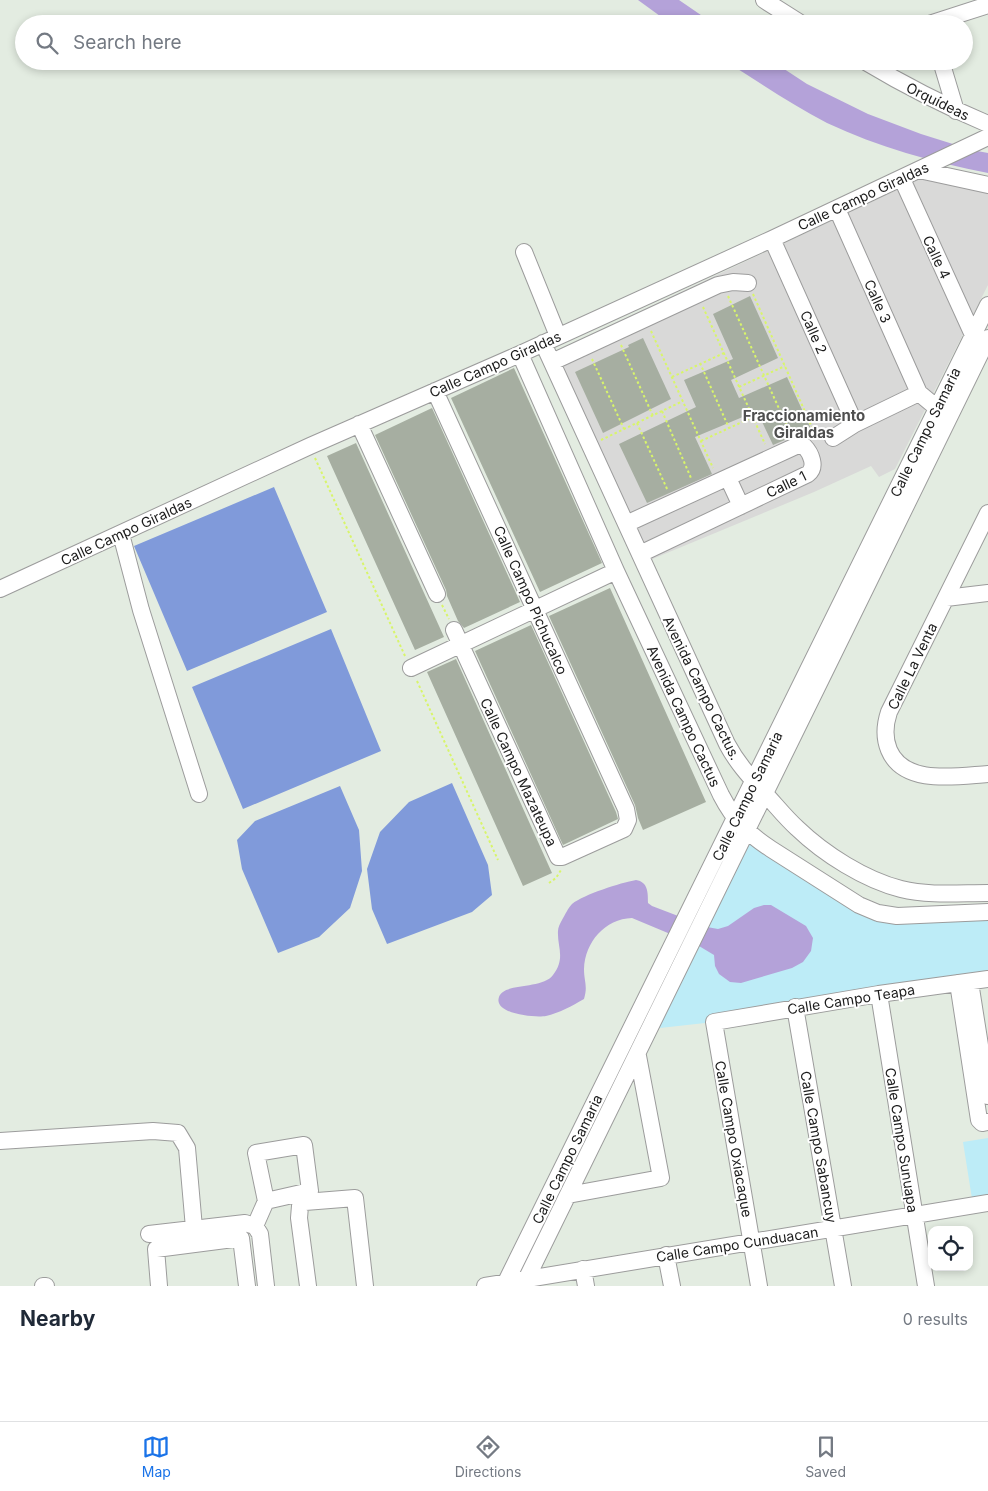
<!DOCTYPE html>
<meta charset="utf-8">
<style>
:root{--surface:#fff;--page:#f6f6f7;--text:#1f2937;--muted:#747a83;--line:#e0e1e3;--accent:#1a73e8}
body{margin:0;font-family:Inter,sans-serif;background:var(--page);color:var(--text)}
.controls{position:absolute;right:15px;bottom:15px;display:grid;overflow:hidden;border-radius:10px;box-shadow:0 2px 8px #0003}
.controls button{width:45px;height:45px;display:grid;place-items:center;padding:0;border:0;border-bottom:1px solid var(--line);background:var(--surface);color:var(--text);font:25px sans-serif}
.list{margin:0;padding:0;list-style:none}
h2{display:flex;justify-content:space-between;align-items:center;height:65px;margin:0;padding:0 20px;font-size:21px}
h2 small{font-size:16px;font-weight:400;color:var(--muted)}
.icon{flex:none;width:28px;height:28px;fill:none;stroke:currentColor;stroke-width:2;stroke-linecap:round;stroke-linejoin:round}
.map{position:relative;flex:none;width:988px;height:1286px;overflow:hidden}
.search{position:absolute;background:var(--surface);box-shadow:0 2px 8px #0003;left:15px;right:15px;top:15px;height:55px;display:flex;align-items:center;gap:12px;box-sizing:border-box;padding:0 18px;border-radius:28px;color:var(--muted);font-size:19px}
.sheet{height:135px;background:var(--surface)}
nav{display:flex;justify-content:space-around;align-items:center;box-sizing:border-box;height:70px;border-top:1px solid var(--line);background:var(--surface);font-size:14px;color:var(--muted)}
nav a{display:grid;justify-items:center;gap:2px}
nav .on{color:var(--accent)}
.map>svg:first-child{display:block}
.residential{fill:#d9d9d8}
.park{fill:#bdecf7}
.pitch{fill:#809ada}
.water{fill:#b4a2d9}
.building{fill:#a6aea1}
.lines{fill:none;stroke-linecap:round;stroke-linejoin:round}
.minor-casing{stroke:#9c9c9c;stroke-width:18}
.path{stroke:#d8f56a;stroke-width:2;stroke-dasharray:2.5 2.5;stroke-linecap:butt}
.minor{stroke:#fff;stroke-width:16}
.labels{text-anchor:middle;dominant-baseline:central;stroke-width:4;stroke-linejoin:round;paint-order:stroke}
.street-label{font-size:14px;fill:#1b1b1b;stroke:#fff}
.neighbourhood-label{font-size:15px;font-weight:bold;fill:#4e4e4e;stroke:#fff}
</style>
<div class="map">
<svg width="988" height="1286" viewBox="0 0 988 1286">
<rect width="100%" height="100%" fill="#e3ece1"/>
<path class="residential" d="M 922,178 L 988,191 L 988,285 L 895,469 L 879,477 L 871,466 L 814,492 L 650,560 L 556,351 Z"/>
<path class="park" d="M 747,831 L 871,911 L 988,913 L 988,979 L 714,1022 L 651,1029 Z
M 988,1138 L 988,1203 L 973,1205 L 963,1142 Z"/>
<path class="pitch" d="M 274,487 L 327,612 L 187,671 L 134,546 Z
M 331,629 L 381,751 L 243,809 L 192,687 Z
M 452,783 L 488,865 L 492,895 L 472,912 L 387,944 L 372,909 L 367,869 L 380,832 L 409,802 Z
M 340,786 L 359,830 L 362,871 L 350,908 L 319,937 L 278,953 L 242,869 L 237,840 L 255,821 Z"/>
<path class="water" d="M 638,0 L 679,0 L 714,24 L 671,24 Z
M 725,61 L 772,61 L 807,84 L 868,114 L 921,134 L 972,150 L 988,153 L 988,173 C 933,162 878,147 827,123 C 792,105 759,82 725,61 Z
M 636,880 C 648,882 648,892 648,903 L 652,906 L 707,927 L 718,929 L 728,926 L 754,908 L 764,905 L 771,905 L 806,926 L 813,938 L 811,951 L 803,962 L 792,968 L 741,983 L 730,982 L 719,974 L 715,966 L 714,955 L 699,946 L 632,918 C 605,919 585,942 584,969 C 584,981 588,986 584,999 C 572,1006 559,1013 546,1016 C 535,1018 493,1014 499,997 C 504,982 542,990 553,975 C 566,958 557,947 558,931 C 558,927 560,924 562,920 C 565,915 568,908 572,904 C 585,894 620,883 636,880 Z"/>
<path class="building" d="M 750,296 L 778,358 L 731,380 L 739,398 L 787,377 L 811,429 L 773,445 L 757,411 L 695,437 L 712,474 L 647,503 L 619,444 L 696,407 L 684,380 L 733,359 L 713,314 Z
M 643,338 L 671,399 L 603,433 L 575,372 L 629,347 L 628,345 Z
M 514,368 L 602,563 L 540,592 L 451,398 Z
M 432,408 L 520,602 L 464,628 L 458,621 L 447,596 L 446,590 L 375,435 Z
M 356,443 L 444,637 L 415,650 L 327,456 Z
M 610,588 L 706,802 L 643,830 L 638,818 L 635,805 L 549,616 Z
M 531,625 L 616,812 L 618,819 L 563,845 L 475,651 Z
M 456,659 L 552,873 L 523,886 L 427,672 Z"/>
<g class="lines">
<defs>
<path id="minor" d="M 764,0 L 802,24
M 929,24 L 988,5
M 864,61 C 904,85 945,106 988,124
M 941,61 L 956,111
M 919,170 L 988,185
M 902,179 L 973,335
M 837,209 L 919,393 L 937,408 L 947,413
M 772,239 L 855,424
M 524,252 L 558,336
M 543,343 L 727,744 C 738,765 753,780 769,798 C 778,808 787,819 797,828 C 824,854 865,880 901,889 C 929,896 959,893 988,893
M 520,354 L 616,571 L 721,795 C 734,820 748,834 771,849 L 859,905 L 878,913 L 897,916 L 988,912
M 552,362 L 718,285 L 733,282 L 748,283
M 435,391 L 626,809 L 628,820 L 624,829 L 562,857 L 558,857 L 454,630
M 359,424 L 437,594
M 833,438 L 855,424 L 919,393
M 728,478 L 741,506
M 988,513 L 889,712 C 885,724 884,738 889,750 C 904,786 957,776 988,774
M 626,524 L 796,446 L 804,446 C 811,453 817,467 808,474 L 640,554
M 121,534 L 141,610 L 199,794
M 0,589 L 310,446 L 520,354 L 772,239 L 988,137
M 946,598 L 988,593
M 411,668 L 616,571
M 970,982 L 988,1096
M 958,983 L 979,1120 L 982,1123 L 988,1122
M 879,994 L 926,1286
M 795,1007 L 843,1286
M 0,1141 L 153,1131 L 178,1133 L 187,1148 L 194,1228
M 568,1195 L 661,1178 L 638,1056
M 255,1226 L 266,1201 L 310,1191 L 304,1145 L 256,1153 L 266,1201
M 149,1234 L 245,1223 L 255,1226 L 260,1234 L 266,1286
M 666,1255 L 672,1286
M 583,1269 L 586,1286
M 43,1286 L 46,1286
M 159,1286 L 156,1249 L 241,1238 L 247,1286
M 308,1286 L 299,1218 L 300,1206 L 305,1202 L 355,1198 L 365,1286
M 485,1286 L 988,1203
M 504,1286 L 988,305
M 523,1286 C 679,971 833,654 988,338
M 759,1286 L 714,1022 L 879,994 L 988,979"/>
</defs>
<use href="#minor" class="minor-casing"/>
<path class="path" d="M 753,294 L 814,432 L 815,436
M 728,296 L 791,435
M 703,307 L 765,444
M 651,331 L 713,468
M 621,345 L 653,416
M 592,359 L 624,429
M 700,363 L 729,428
M 672,377 L 724,353
M 739,387 L 785,366
M 662,411 L 691,478
M 637,423 L 668,491
M 601,440 L 683,401
M 701,441 L 753,417
M 315,458 L 405,656
M 442,605 L 449,619
M 417,681 L 498,860
M 549,883 L 556,878 L 561,870"/>
<use href="#minor" class="minor"/>
</g>
<g class="labels">
<g class="street-label">
<text transform="translate(938 101) rotate(26)">Orquídeas</text>
<text transform="translate(863 196) rotate(-25)">Calle Campo Giraldas</text>
<text transform="translate(937 257) rotate(65)">Calle 4</text>
<text transform="translate(878 301) rotate(66)">Calle 3</text>
<text transform="translate(814 332) rotate(66)">Calle 2</text>
<text transform="translate(495 364) rotate(-24)">Calle Campo Giraldas</text>
<text transform="translate(925 432) rotate(-64)">Calle Campo Samaria</text>
<text transform="translate(786 484) rotate(-26)">Calle 1</text>
<text transform="translate(126 531) rotate(-25)">Calle Campo Giraldas</text>
<text transform="translate(531 600) rotate(66)">Calle Campo Pichucalco</text>
<text transform="translate(912 666) rotate(-64)">Calle La Venta</text>
<text transform="translate(702 688) rotate(64)">Avenida Campo Cactus.</text>
<text transform="translate(684 716) rotate(65)">Avenida Campo Cactus</text>
<text transform="translate(519 772) rotate(65)">Calle Campo Mazateupa</text>
<text transform="translate(747 796) rotate(-64)">Calle Campo Samaria</text>
<text transform="translate(851 999) rotate(-9)">Calle Campo Teapa</text>
<text transform="translate(734 1139) rotate(80)">Calle Campo Oxiacaque</text>
<text transform="translate(902 1140) rotate(81)">Calle Campo Sunuapa</text>
<text transform="translate(819 1147) rotate(80)">Calle Campo Sabancuy</text>
<text transform="translate(567 1159) rotate(-64)">Calle Campo Samaria</text>
<text transform="translate(737 1244) rotate(-9)">Calle Campo Cunduacan</text>
</g>
<g class="neighbourhood-label">
<text x="804" y="415">Fraccionamiento<tspan x="804" dy="17">Giraldas</tspan></text>
</g>
</g>
</svg>
<div class="controls">
<button><svg class="icon" aria-label="locate" viewBox="0 0 24 24"><circle cx="12" cy="12" r="6"/><path d="M12 2v4M12 18v4M2 12h4M18 12h4"/></svg></button>
</div>
<div class="search"><svg class="icon" aria-label="search" viewBox="0 0 24 24"><circle cx="10" cy="10" r="6"/><path d="M15 15l6 6"/></svg>Search here</div>
</div>
<section class="sheet">
<h2>Nearby<small>0 results</small></h2>
<ul class="list">
</ul>
</section>
<nav>
<a class="on"><svg class="icon" aria-label="map" viewBox="0 0 24 24"><path d="M3 6l6-2 6 2 6-2v14l-6 2-6-2-6 2zM9 4v14M15 6v14"/></svg>Map</a>
<a><svg class="icon" aria-label="directions" viewBox="0 0 24 24"><path d="M12 3l9 9-9 9-9-9zM9 14v-3h6M13 9l2 2-2 2"/></svg>Directions</a>
<a><svg class="icon" aria-label="saved" viewBox="0 0 24 24"><path d="M7 4h10v16l-5-4-5 4z"/></svg>Saved</a>
</nav>
